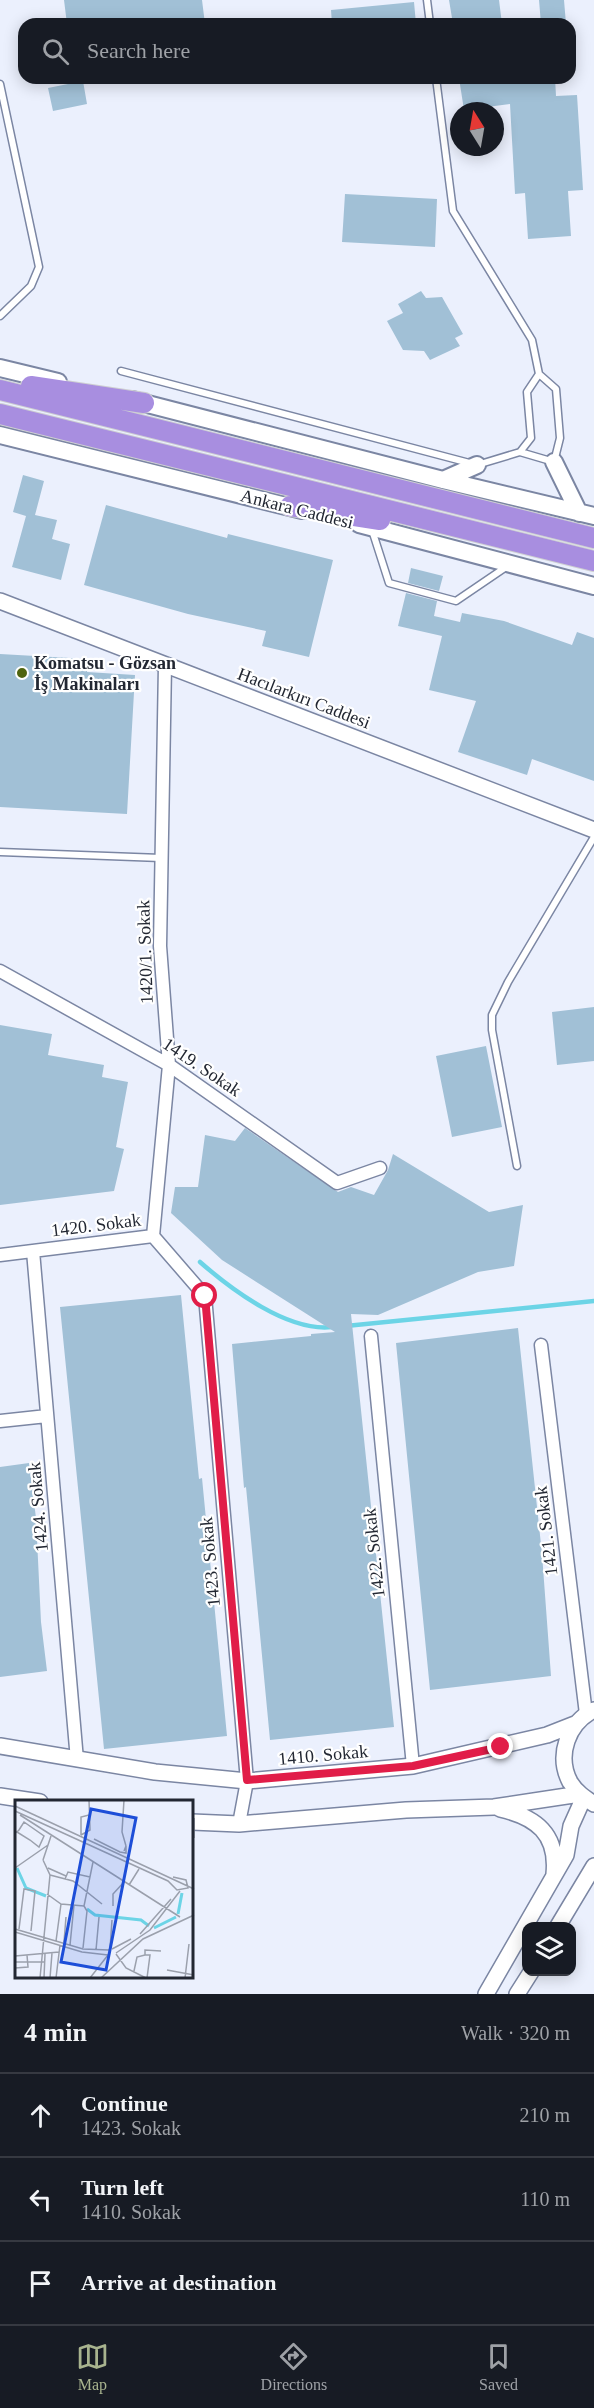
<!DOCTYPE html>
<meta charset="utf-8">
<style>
:root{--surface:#171b24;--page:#20242c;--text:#f1f3f6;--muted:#9ea1a6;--line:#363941;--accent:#a8b38e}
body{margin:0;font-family:Georgia,serif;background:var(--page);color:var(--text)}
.controls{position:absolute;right:18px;bottom:18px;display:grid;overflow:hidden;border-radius:12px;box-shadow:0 3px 15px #0003}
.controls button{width:54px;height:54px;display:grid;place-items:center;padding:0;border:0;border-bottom:2px solid var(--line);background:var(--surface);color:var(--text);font:30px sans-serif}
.compass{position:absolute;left:450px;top:102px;width:54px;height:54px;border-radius:50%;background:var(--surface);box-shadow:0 3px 15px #0003;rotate:349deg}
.stop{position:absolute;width:18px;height:18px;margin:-14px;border:4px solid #e11d48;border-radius:50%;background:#fff}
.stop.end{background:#e11d48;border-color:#fff;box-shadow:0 2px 6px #0008}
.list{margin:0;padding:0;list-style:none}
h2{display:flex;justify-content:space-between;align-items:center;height:78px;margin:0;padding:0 24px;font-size:26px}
h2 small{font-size:20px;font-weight:400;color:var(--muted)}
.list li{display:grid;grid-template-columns:39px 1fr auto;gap:18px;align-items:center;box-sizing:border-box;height:84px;padding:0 24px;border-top:2px solid var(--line)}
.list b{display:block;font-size:22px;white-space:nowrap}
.list p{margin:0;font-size:20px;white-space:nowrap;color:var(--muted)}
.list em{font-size:20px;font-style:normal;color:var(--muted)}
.icon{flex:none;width:33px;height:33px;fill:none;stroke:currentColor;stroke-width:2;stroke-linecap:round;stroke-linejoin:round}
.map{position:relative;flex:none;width:594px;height:1994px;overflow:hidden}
.search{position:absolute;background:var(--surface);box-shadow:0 3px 15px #0003;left:18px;right:18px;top:18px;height:66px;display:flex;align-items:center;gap:15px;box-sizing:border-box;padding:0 21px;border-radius:18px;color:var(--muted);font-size:22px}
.sheet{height:330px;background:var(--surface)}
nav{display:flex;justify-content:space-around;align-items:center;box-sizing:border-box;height:84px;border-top:2px solid var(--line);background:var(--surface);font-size:16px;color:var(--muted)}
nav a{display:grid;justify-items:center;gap:3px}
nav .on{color:var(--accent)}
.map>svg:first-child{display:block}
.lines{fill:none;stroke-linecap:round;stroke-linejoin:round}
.stream{stroke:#6cd4e6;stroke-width:4.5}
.building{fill:#a1c0d6}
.service-casing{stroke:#7b86a3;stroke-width:9}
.minor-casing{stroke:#7b86a3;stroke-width:15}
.tertiary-casing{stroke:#7b86a3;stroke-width:18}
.secondary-casing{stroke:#7b86a3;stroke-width:20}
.trunk-casing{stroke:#cecfd2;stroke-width:22}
.service{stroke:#fff;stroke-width:6}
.minor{stroke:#fff;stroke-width:12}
.tertiary{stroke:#fff;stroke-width:15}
.secondary{stroke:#fff;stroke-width:16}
.trunk{stroke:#a88ee0;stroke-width:20}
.route{stroke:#e11d48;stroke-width:8}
.poi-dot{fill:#4f640f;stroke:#fff;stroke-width:2}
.labels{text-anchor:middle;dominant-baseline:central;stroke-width:4.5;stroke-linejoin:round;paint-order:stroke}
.street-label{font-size:18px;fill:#222732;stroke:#fff}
.poi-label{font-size:18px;font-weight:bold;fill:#222732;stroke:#fff;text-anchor:start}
.inset-river{fill:none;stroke:#6cd4e6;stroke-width:3}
.inset-road{fill:none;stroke:#9ba0ac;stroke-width:1.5}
.view{fill:#1d4ed8;fill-opacity:0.15;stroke:#1d4ed8;stroke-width:3}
.inset-edge{fill:none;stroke:#222732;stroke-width:3}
</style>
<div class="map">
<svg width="594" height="1994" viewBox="0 0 594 1994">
<rect width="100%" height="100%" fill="#ebf0fd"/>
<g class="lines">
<path class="stream" d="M 200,1262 C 232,1290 288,1332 332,1327
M 346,1326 L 594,1301"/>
</g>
<path class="building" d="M 64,0 L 202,0 L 205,24 L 153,24 L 153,22 L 133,24 L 67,24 Z
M 449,0 L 499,0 L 502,24 L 453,24 Z
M 539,0 L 564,0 L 566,24 L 541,24 Z
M 414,2 L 416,24 L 332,24 L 331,10 Z
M 459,78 L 555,78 L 556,96 L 577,95 L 583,190 L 568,191 L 571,236 L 528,239 L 525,193 L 515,194 L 510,104 L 464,110 Z
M 83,81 L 87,104 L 53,111 L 48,88 Z
M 345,194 L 437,199 L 435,247 L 342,242 Z
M 421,291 L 426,298 L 442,297 L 463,334 L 455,338 L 460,346 L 430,360 L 424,351 L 403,350 L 387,321 L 403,313 L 398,304 Z
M 23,475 L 44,481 L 35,515 L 57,520 L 52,539 L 70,544 L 61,580 L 12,567 L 26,516 L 13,512 Z
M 106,505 L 227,538 L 228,534 L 333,560 L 309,657 L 262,646 L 266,631 L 188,614 L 84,585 Z
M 411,568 L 443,576 L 439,591 L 408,583 Z
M 406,593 L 437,601 L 434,616 L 460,622 L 462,613 L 504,621 L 572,645 L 577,632 L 594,638 L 594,781 L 532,759 L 527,775 L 458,752 L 476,701 L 429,690 L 442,636 L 398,626 Z
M 0,654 L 88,659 L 87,672 L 135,675 L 127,814 L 0,807 Z
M 594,1007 L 594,1061 L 557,1065 L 552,1012 Z
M 0,1025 L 52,1034 L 48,1055 L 104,1065 L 102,1077 L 128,1082 L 116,1147 L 124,1149 L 114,1191 L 0,1205 Z
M 486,1046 L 502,1127 L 452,1137 L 436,1056 Z
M 245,1128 L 338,1192 L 351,1187 L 374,1195 L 388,1170 L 393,1154 L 489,1212 L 523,1205 L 514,1266 L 478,1272 L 378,1315 L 351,1314 L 394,1727 L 270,1740 L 246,1487 L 244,1488 L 232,1344 L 311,1336 L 311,1334 L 335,1332 L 222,1260 L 171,1213 L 175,1187 L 198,1187 L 205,1135 L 235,1141 Z
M 181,1295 L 199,1479 L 202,1478 L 227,1736 L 104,1749 L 60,1307 Z
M 518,1328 L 542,1554 L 551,1676 L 430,1690 L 396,1343 Z
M 29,1463 L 36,1518 L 41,1622 L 47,1671 L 0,1677 L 0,1467 Z"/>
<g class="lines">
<defs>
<path id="service" d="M 427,0 L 430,24
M 436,78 L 453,211 L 532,340 L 539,374
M 0,84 L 39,267 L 31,286 L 0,316
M 121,371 L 477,465 L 520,452 L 554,462 L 560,438 L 556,389 L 539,374 L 527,392 L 531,438 L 520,452
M 372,530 L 389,583 L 456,601 L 506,567
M 0,852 L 161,858
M 517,1166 L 492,1030 L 492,1015 L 508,982 L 594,837"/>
<path id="minor" d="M 0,971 L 169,1065 L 337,1183 L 380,1168
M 153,1236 L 205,1296 L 247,1781 L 239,1824
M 153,1236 L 169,1065 L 160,946 L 165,665
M 33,1251 L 77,1760
M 0,1255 L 153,1236
M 371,1336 L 413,1766
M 541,1345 L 586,1714
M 0,1421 L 47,1416"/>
<path id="tertiary" d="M 0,601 L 594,830
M 594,1710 C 568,1723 556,1755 570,1782 C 576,1792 585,1798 594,1804
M 0,1746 L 155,1772 L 247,1781 L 413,1766 L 547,1735 L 575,1724
M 0,1796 L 40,1802
M 500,1809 C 536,1817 558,1834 554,1874
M 192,1822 L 239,1824 L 406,1810 L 494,1807 L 580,1794
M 558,1926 L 594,1866
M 486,1994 L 566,1855 L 571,1826 L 584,1797
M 517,1994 L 531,1972"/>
<path id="secondary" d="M 0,368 L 58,382
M 132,400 L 443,480 L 594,516
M 0,435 L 302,510
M 554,462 L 579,513
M 443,480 L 477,465
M 359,524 L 594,586"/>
<path id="trunk" d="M 31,386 L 144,403
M 0,390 L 594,538
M 0,414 L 594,561
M 290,506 L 380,520"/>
</defs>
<use href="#service" class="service-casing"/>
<use href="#minor" class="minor-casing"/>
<use href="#tertiary" class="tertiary-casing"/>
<use href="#secondary" class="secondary-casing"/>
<use href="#trunk" class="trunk-casing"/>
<use href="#service" class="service"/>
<use href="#minor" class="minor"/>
<use href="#tertiary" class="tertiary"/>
<use href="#secondary" class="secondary"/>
<use href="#trunk" class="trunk"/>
</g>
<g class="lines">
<path class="route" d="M 205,1296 L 247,1780 L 413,1766 L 501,1747"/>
</g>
<circle class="poi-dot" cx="22" cy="673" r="6"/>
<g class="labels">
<g class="street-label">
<text transform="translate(297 509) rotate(14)">Ankara Caddesi</text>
<text transform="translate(304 698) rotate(21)">Hacılarkırı Caddesi</text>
<text transform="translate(145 952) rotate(-92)">1420/1. Sokak</text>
<text transform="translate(202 1067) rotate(34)">1419. Sokak</text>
<text transform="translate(96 1225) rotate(-7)">1420. Sokak</text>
<text transform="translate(38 1507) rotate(-95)">1424. Sokak</text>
<text transform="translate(546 1531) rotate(-97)">1421. Sokak</text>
<text transform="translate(374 1553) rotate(-96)">1422. Sokak</text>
<text transform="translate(210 1562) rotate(-95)">1423. Sokak</text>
<text transform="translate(323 1755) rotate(-5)">1410. Sokak</text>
</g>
<g class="poi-label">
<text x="34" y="663">Komatsu - Gözsan<tspan x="34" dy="21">İş Makinaları</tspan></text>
</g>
</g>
<g transform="translate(15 1800)">
<rect width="178" height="178" fill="#ebf0fd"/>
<path class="inset-river" d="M 2,68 L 11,88 L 31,96M 72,109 L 80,115 L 126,120 L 134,126M 163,114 L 167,93M 139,128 L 161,117"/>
<path class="inset-road" d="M 109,0 L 107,32 L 111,46M 0,6 L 179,89M 0,11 L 153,81 L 162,90 L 173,88 L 171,80 L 158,77M 5,15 L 165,117M 179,18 L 179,38M 0,31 L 2,32 L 15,40 L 24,47 L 29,36 L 9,22 L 4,30 L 2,32 L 0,33M 66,35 L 75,30 L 74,0M 66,35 L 66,17 L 74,15M 79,39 L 105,52 L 111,53 L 111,46 L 109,51M 28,60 L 36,36M 0,68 L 33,45M 33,68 L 51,76M 35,75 L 58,81 L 87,104M 50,79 L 53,72 L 75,77M 114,85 L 124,69M 32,94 L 46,104 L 69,106M 69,106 L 78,62M 98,106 L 98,94 L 109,82M 0,129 L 68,149 L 94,150M 4,129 L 9,89 L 20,91 L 16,131M 0,132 L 67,152 L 93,155M 125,134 L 156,99M 41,141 L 46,104M 49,142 L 51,117M 55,145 L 59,105M 68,148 L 72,111 L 69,106M 95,149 L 97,120M 97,149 L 116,139M 81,150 L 84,117M 101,153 L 135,130 L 165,91M 101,154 L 111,168 L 131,178M 0,156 L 44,152M 0,162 L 30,162M 0,168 L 13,167 L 12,155M 152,170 L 179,175M 119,171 L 122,157 L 130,155M 25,178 L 35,75 L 28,60M 29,178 L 30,154M 35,178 L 37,153M 41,178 L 45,145M 75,178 L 93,155M 86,178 L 128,139 L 179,115M 132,178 L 135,155 L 130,155 L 130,150 L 146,151M 170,178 L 174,144"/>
<path class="view" d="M 76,9 L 121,18 L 91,170 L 46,162 Z"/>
<rect width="178" height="178" class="inset-edge"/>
</g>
</svg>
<div class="controls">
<button><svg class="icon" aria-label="layers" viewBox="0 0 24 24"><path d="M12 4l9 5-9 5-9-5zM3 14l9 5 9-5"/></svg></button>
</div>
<svg class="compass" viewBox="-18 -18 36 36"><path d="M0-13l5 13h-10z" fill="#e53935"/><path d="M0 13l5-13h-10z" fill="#9ea1a6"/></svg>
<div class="stop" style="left:205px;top:1296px"></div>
<div class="stop end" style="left:501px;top:1747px"></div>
<div class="search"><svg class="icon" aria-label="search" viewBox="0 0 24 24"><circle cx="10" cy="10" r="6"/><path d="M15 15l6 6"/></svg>Search here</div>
</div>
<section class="sheet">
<h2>4 min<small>Walk · 320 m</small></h2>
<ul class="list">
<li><svg class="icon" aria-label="ahead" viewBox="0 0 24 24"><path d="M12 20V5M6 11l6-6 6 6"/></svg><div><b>Continue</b><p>1423. Sokak</p></div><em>210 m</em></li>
<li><svg class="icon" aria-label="left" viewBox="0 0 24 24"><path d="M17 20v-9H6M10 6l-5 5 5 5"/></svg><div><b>Turn left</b><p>1410. Sokak</p></div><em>110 m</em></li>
<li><svg class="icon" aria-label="arrive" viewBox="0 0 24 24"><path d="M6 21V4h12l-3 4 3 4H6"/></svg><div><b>Arrive at destination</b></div></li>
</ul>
</section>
<nav>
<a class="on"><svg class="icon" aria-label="map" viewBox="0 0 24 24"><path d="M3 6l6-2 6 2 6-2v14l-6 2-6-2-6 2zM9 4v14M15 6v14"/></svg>Map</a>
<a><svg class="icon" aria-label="directions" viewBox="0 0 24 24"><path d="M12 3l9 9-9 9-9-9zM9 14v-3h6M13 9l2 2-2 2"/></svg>Directions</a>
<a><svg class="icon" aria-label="saved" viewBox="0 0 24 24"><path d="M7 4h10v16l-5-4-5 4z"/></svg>Saved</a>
</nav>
